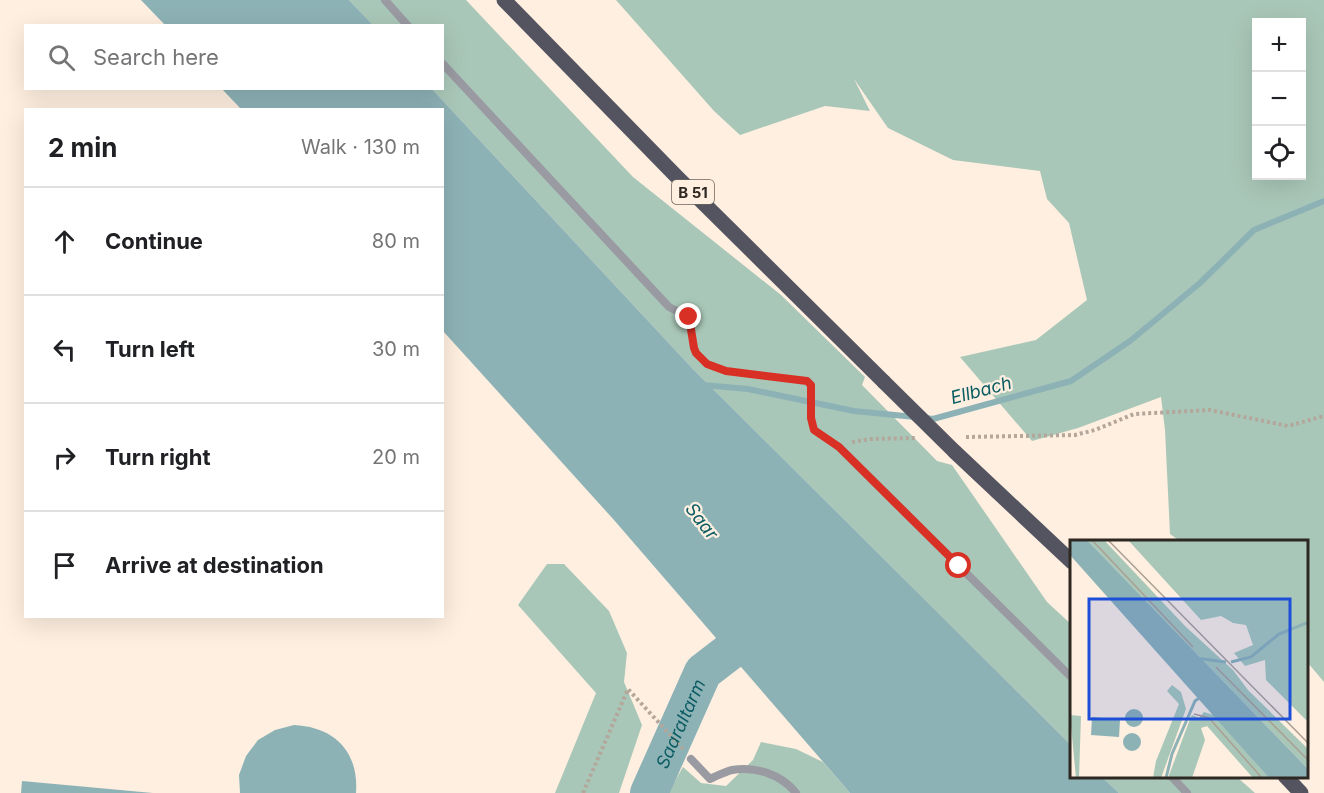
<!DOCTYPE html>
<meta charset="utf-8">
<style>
:root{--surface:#fff;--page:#f2f2f2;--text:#202124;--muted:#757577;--line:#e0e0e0}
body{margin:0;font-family:Inter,sans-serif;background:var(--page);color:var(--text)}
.controls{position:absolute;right:18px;top:18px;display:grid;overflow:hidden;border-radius:0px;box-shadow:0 6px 24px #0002}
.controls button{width:54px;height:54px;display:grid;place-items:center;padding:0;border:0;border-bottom:2px solid var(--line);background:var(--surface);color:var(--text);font:30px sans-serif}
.stop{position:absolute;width:18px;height:18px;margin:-14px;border:4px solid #d93025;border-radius:50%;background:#fff}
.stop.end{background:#d93025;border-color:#fff;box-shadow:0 2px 6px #0008}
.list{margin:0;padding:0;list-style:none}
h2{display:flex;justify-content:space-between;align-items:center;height:78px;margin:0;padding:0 24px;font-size:26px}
h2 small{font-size:20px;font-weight:400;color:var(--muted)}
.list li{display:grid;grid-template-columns:39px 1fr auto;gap:18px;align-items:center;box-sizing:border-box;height:108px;padding:0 24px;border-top:2px solid var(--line)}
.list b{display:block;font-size:22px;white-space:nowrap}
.list em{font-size:20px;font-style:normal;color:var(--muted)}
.icon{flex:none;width:33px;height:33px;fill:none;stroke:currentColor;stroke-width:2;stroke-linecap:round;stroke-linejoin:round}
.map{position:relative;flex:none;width:1324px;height:793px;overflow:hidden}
.search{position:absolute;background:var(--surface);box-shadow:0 6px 24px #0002;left:24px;top:24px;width:420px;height:66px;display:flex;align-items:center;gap:15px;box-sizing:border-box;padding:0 21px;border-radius:0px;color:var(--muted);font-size:22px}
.panel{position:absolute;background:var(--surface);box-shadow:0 6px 24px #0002;left:24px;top:108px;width:420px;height:510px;border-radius:0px}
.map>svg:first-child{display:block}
.green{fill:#a9c7b8;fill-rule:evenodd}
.water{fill:#8db2b6}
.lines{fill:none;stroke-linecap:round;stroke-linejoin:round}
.stream{stroke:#8db2b6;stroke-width:6}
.river{stroke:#8db2b6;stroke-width:38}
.path{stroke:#b3a79b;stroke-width:4;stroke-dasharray:3 3;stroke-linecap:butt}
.service{stroke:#9a9aa2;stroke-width:8}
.primary{stroke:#545461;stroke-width:15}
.primary-bridge{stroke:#545461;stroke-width:15}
.route{stroke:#d93025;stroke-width:8}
.labels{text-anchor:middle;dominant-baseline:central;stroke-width:4.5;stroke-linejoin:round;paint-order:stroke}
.shield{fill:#feefe0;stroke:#6c645c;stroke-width:1.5}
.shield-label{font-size:15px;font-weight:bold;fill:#2e2823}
.water-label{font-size:18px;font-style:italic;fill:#0c5d63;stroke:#feefe0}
.inset-river{fill:none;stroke:#8db2b6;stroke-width:3}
.inset-road{fill:none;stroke:#ab9f94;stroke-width:1.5}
.view{fill:#1d4ed8;fill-opacity:0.15;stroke:#1d4ed8;stroke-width:3}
.inset-edge{fill:none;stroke:#2e2823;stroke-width:3}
</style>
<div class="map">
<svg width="1324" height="793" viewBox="0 0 1324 793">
<rect width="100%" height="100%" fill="#feefe0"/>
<path class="green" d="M349 0H466L633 177 781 295 865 377 862 385 937 461 952 465 1047 602 1072 625V746L693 369 432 89 442 88V26L373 25Z
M616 0H1324V682L1308 663V541H1180L1170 534 1165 430 1161 397 1078 428 1032 441 960 357 1036 340 1087 300 1069 223 1047 199 1040 171 953 160 888 128 854 79 870 111 825 106 740 135 714 111ZM1256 22H1302V176H1256Z
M547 564H564L609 611 627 653 624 682 642 725 619 793H555L596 693 518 605Z
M761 742 796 749 823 762 850 793H668L683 767 701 783 726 786 753 760Z
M1102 777H1237L1255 793H1119Z"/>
<path class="water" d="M141 0H349L373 25H165Z
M222 89H432L693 369 1072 746V776L1102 777 1119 793H850L614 520 443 331 442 110 241 109Z
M294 725C335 727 359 752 356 793H240L239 775 246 756 258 740 275 730Z
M22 781 153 793H21Z"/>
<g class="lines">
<path class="stream" d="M703 385 748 389 854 411 915 417
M926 418 933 419 1071 381 1130 341 1200 283 1254 230 1324 201"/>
<path class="river" id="s1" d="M649 793 703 672 768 622"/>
<path class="path" d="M691 330C694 354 701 365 726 371L807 381 811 385C811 396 808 419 814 428 817 434 824 437 829 440
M966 437 1075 435 1095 430 1134 414 1210 410 1288 426 1324 416
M852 442 871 439 916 438
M583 793 628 689 683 749"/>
<path class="service" d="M385 0 408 26
M442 63 669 307 689 317
M839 447 1072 678
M691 759 710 779C717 776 724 772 732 770 755 766 781 774 796 793
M1171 776 1187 793"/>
<path class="primary" d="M504 0 678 178 884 382
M955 452 1072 562
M1285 776 1301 793"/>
<path class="primary-bridge" d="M884 382 955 452"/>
</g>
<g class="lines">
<path class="route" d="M689 317 694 348 696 353 707 364 726 371 807 381 811 385V418L814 430 839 447 959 566"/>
</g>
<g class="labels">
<rect class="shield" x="672" y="180" width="42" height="24" rx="4.5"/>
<g class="shield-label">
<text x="693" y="192">B 51</text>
</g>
<g class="water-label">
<text transform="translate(981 390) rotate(-15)">Ellbach</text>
<text transform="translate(702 521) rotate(52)">Saar</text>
<text stroke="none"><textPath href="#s1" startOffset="76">Saaraltarm</textPath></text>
</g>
</g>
<g transform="translate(1070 540)">
<rect width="238" height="238" fill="#feefe0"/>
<path d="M17 0H34L115 86 163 130 178 150 238 209V229ZM58 0H238V182L196 140 195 120 175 126 164 113 183 105 176 85 163 83 151 76 131 80ZM102 145 111 152 116 169 91 238H83L86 221 109 164 97 151ZM134 172 144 175 199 238H183L137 186 131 188 135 200 122 238H98L120 179 122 175 129 178ZM0 175 11 176 9 238H6Z" fill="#a9c7b8"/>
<path d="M0 0H17L238 229V238H199L0 15ZM55 178a9 9 0 1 1 18 0a9 9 0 1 1-18 0ZM22 177 50 180 49 197 21 195ZM53 202a9 9 0 1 1 18 0a9 9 0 1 1-18 0Z" fill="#8db2b6"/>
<path class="inset-river" d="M125 118 156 122M161 122 181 117 209 94 239 82M96 238 102 214 125 161 135 154"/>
<path class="inset-road" d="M22 0 123 107M38 0 239 204M146 127 239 221M124 174 139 178 192 238"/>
<path class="view" d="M19 59H220V179H19Z"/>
<rect width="238" height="238" class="inset-edge"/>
</g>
</svg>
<div class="controls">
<button>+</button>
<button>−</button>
<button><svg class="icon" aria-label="locate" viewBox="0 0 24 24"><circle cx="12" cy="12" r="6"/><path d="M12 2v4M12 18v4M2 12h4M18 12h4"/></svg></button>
</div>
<div class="stop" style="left:959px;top:566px"></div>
<div class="stop end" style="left:689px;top:317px"></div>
<div class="search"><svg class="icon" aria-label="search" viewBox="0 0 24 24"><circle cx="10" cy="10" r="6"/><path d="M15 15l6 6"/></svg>Search here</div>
<section class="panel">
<h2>2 min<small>Walk · 130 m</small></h2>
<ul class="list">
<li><svg class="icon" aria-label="ahead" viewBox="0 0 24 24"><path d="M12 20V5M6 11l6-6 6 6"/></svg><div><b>Continue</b></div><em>80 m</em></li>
<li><svg class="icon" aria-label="left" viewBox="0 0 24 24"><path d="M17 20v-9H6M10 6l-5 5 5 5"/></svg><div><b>Turn left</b></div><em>30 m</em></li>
<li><svg class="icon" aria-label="right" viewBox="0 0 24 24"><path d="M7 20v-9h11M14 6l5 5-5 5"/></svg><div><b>Turn right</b></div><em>20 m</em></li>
<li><svg class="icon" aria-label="arrive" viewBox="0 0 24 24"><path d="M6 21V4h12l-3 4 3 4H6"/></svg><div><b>Arrive at destination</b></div></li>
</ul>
</section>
</div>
